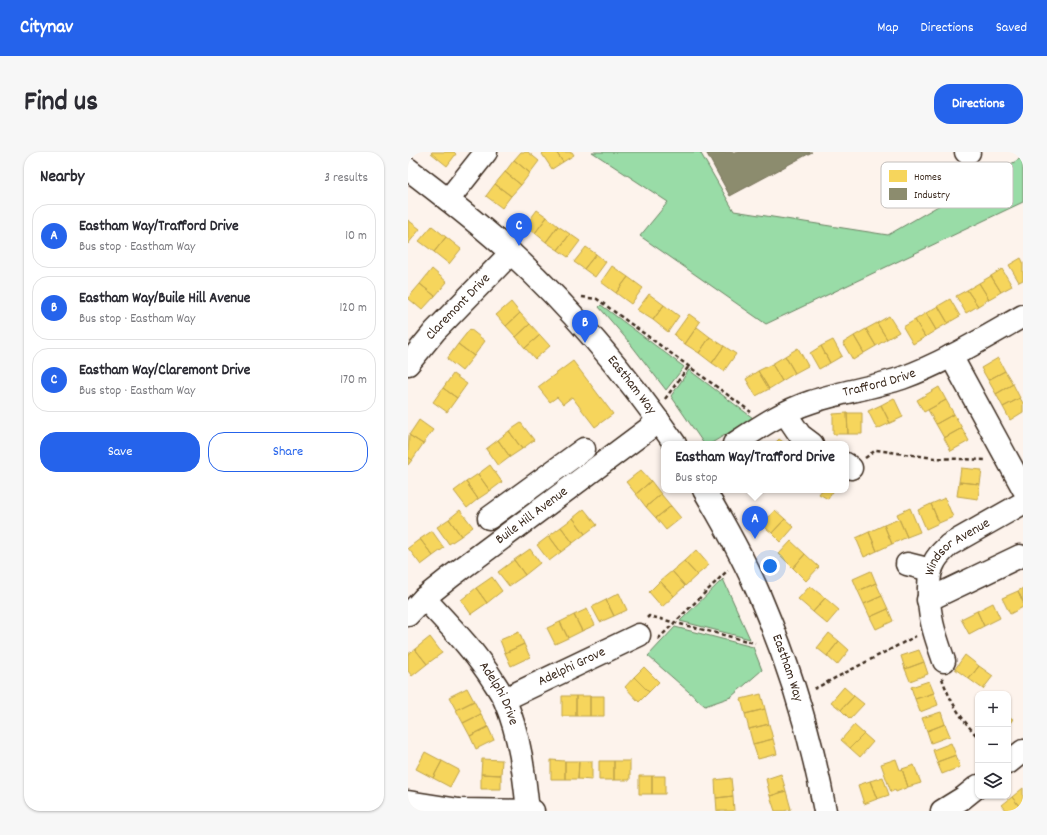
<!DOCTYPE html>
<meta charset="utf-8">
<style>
:root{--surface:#fff;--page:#f7f7f7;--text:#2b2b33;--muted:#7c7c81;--line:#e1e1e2;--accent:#2563eb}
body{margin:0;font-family:Dekko,sans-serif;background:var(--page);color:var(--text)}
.controls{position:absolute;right:12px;bottom:12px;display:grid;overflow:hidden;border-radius:8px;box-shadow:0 1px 3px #0004}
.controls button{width:36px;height:36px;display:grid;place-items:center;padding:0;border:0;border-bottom:1px solid var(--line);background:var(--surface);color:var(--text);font:20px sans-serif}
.you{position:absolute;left:362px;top:414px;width:14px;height:14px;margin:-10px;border:3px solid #fff;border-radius:50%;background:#1a73e8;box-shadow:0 0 0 6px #1a73e833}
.badge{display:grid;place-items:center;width:26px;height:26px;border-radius:50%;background:var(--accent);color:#fff;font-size:13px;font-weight:700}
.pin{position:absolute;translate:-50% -33px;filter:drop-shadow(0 1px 2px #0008)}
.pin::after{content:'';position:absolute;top:21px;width:14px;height:12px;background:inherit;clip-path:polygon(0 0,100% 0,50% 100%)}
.popup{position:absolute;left:253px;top:289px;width:188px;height:52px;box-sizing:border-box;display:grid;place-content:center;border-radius:8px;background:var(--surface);filter:drop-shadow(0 1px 3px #0005);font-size:13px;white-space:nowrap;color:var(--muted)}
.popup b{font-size:15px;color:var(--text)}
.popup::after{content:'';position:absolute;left:50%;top:100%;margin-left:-8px;border:8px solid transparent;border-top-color:var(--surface)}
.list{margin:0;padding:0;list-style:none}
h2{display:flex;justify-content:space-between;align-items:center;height:52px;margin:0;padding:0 16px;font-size:17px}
h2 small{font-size:13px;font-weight:400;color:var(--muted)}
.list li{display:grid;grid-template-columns:26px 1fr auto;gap:12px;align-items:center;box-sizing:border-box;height:64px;margin:0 8px 8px;padding:0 8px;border:1px solid var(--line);border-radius:16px}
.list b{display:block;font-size:15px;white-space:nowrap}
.list p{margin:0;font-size:13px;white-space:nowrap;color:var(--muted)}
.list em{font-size:13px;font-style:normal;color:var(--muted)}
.actions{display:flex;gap:8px;padding:12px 16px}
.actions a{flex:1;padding:9px 0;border:1px solid var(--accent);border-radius:16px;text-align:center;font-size:14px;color:var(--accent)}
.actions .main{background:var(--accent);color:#fff}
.icon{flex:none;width:22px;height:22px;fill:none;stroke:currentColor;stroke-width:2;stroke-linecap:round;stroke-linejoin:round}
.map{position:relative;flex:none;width:615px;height:659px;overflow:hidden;border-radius:16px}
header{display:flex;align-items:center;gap:24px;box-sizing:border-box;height:56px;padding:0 20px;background:var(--accent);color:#fff}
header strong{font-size:19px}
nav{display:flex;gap:22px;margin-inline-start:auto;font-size:14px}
.intro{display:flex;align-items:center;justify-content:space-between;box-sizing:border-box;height:96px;padding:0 24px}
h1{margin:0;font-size:28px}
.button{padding:10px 18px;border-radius:16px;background:var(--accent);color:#fff;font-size:14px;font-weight:700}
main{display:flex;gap:24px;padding:0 24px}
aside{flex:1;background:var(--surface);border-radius:16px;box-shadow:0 1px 3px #0004}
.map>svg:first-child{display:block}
.green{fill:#99dca7;stroke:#6a8362}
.homes{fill:#f6d55c;stroke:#bea249}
.industry{fill:#8c8c6e;stroke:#746f56}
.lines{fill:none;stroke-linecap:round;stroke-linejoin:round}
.minor-casing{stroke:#3b2a1e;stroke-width:25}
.path{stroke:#3b2a1e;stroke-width:2.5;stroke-dasharray:4 3;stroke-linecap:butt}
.minor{stroke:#fff;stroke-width:22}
.labels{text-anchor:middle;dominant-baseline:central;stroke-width:4;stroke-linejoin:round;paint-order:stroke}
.street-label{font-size:14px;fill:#3b2a1e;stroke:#fff}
.key{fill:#fff;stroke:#c4bfbc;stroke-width:1}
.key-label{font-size:11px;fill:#3b2a1e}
</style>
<header>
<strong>Citynav</strong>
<nav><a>Map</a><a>Directions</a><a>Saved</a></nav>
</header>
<div class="intro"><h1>Find us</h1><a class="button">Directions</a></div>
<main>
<aside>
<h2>Nearby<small>3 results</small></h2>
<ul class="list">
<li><span class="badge">A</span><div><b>Eastham Way/Trafford Drive</b><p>Bus stop · Eastham Way</p></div><em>10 m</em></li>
<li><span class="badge">B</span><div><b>Eastham Way/Buile Hill Avenue</b><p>Bus stop · Eastham Way</p></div><em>120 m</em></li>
<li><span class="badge">C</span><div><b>Eastham Way/Claremont Drive</b><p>Bus stop · Eastham Way</p></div><em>170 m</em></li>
</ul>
<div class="actions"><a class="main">Save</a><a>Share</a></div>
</aside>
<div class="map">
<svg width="615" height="659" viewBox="0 0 615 659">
<rect width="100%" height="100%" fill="#fdf3ec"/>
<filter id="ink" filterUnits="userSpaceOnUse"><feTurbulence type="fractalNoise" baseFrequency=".025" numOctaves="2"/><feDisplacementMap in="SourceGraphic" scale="8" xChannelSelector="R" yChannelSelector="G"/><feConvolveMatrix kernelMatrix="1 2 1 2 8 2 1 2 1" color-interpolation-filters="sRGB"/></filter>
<g filter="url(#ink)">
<path class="green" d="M184 0H292L326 59 480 83 615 5V50L358 172 232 84 260 50Z
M193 153 276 215 258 238 221 190 191 155Z
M281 218 345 266 302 292H296L263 244Z
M315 427 342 487 272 469Z
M267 475 345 495 354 518 323 545 297 554 240 504Z"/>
<path class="homes" d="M24 0H46L48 2 39 14 23 1Z
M113 0H120L131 9 122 21 106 8Z
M136 0H148L155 10 144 17 134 2Z
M148 0H164L166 3 155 10Z
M106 8 122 21 113 33 97 20Z
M97 20 113 33 103 44 87 32Z
M87 32 103 44 94 56 78 44Z
M129 58 139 65 127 81 117 74Z
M139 65 150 74 138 90 127 81Z
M0 68 12 77 0 92Z
M24 74 38 85 26 100 11 89Z
M150 74 162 82 150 98 138 90Z
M162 82 172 89 160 105 150 98Z
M38 85 53 97 41 112 26 100Z
M178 95 188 102 176 117 166 110Z
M188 102 198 110 187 125 176 117Z
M613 106 615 110V128L611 130 601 113Z
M204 114 220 125 208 141 193 130Z
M24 117 39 130 27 144 12 132Z
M594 117 604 134 593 140 583 124Z
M583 124 593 140 581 147 571 131Z
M220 125 235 136 223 152 208 141Z
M571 131 581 147 570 154 559 138Z
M12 132 27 144 14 158 0 146Z
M559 138 570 154 558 161 548 144Z
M241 142 256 153 245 168 229 158Z
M542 147 552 164 540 171 530 154Z
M103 150 112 161 98 174 88 163Z
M256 153 271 164 260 180 245 168Z
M530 154 540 171 528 178 518 161Z
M112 161 122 172 108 185 98 174Z
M518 161 528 178 517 185 507 168Z
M281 162 292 170 277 192 266 183Z
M481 164 491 180 479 187 469 171Z
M507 168 517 185 505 192 495 175Z
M469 171 479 187 468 194 458 177Z
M122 172 132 183 117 196 108 185Z
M289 175 302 185 291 201 277 192Z
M62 177 77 189 66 204 50 192Z
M458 177 468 194 456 201 446 184Z
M132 183 142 194 127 207 117 196Z
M446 184 456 201 445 208 435 191Z
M302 185 316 194 304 211 291 201Z
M425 188 434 204 422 211 413 194Z
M50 192 66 204 54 219 39 207Z
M316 194 328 202 316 219 304 211Z
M413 194 422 211 411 217 402 201Z
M390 196 400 214 387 221 377 204Z
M377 204 387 221 374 229 364 212Z
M590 206 597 219 580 228 573 216Z
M165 209 205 262 187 275 164 245 155 252 149 245 142 250 130 235Z
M364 212 374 229 361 237 350 219Z
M350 219 361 237 348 244 338 227Z
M597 219 605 232 588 242 580 228Z
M45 222 59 232 49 246 35 236Z
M605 232 612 246 595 255 588 242Z
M531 235 538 248 516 260 509 248Z
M35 236 49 246 39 260 25 250Z
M486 246 495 265 482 271 473 253Z
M612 246 615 251V260L602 268 595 255Z
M538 248 546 262 528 272 520 258Z
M473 253 482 271 469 277 460 259Z
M439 261 440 282H425V262Z
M439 261H454V282H440Z
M546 262 554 276 536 286 528 272Z
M11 268 25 278 15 292 1 283Z
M113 271 126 288 114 297 101 279Z
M554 276 561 289 543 299 536 286Z
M101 279 114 297 102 305 90 288Z
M1 283 15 292 4 308 0 305Z
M371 287 378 292H366Z
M90 288 102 305 90 314 78 297Z
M0 305 4 308 0 313Z
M82 313 94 330 82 339 70 322Z
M553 316 574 318 572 332 551 330Z
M233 318 243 329 228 342 218 330Z
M70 322 82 339 70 347 58 330Z
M243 329 253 342 238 355 228 342Z
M58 330 70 347 59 356 46 339Z
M551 330 572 332 570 347 549 344Z
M339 338H354L348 346Z
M414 338H426L420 347 411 342Z
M253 342 263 354 248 366 238 355Z
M537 346 545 365 531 371 523 352Z
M523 352 531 371 518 377 510 358Z
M263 354 273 366 258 378 248 366Z
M502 356 512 380 499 385 489 362Z
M176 357 189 373 177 382 165 366Z
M52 358 65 375 53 384 41 367Z
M367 358 377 367 364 381 354 373Z
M165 366 177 382 165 391 153 375Z
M41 367 53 384 41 392 29 375Z
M377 367 386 375 373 390 364 381Z
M491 367 499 385 484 392 476 373Z
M476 373 484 392 469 399 461 380Z
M153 375 165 391 153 400 141 384Z
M24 379 36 396 25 404 12 387Z
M461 380 469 399 456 405 448 386Z
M141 384 153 400 141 409 129 393Z
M12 387 25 404 13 413 0 396Z
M383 389 397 402 385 416 371 402Z
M122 397 132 411 117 423 106 408Z
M288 398 301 413 289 423 276 409Z
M397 402 411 415 398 429 385 416Z
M106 408 117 423 101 434 90 420Z
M276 409 289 423 277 434 264 419Z
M264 419 277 434 266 444 252 429Z
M463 419 468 431 450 439 445 427Z
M84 425 94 439 79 451 68 436Z
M252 429 266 444 254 455 241 440Z
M468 431 474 444 456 452 450 439Z
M402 434 417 446 405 460 390 447Z
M68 436 79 451 63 462 53 448Z
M615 436V450L610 439Z
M610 439 615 450V455L602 462 594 446Z
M211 441 219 458 206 464 198 448Z
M474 444 480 457 462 465 456 452Z
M417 446 431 458 419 472 405 460Z
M198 448 206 464 192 470 184 455Z
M585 451 592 466 576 474 569 459Z
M179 457 187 473 174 479 166 463Z
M480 457 485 469 468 477 462 465Z
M569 459 576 474 561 482 553 467Z
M166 463 174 479 160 486 152 470Z
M152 470 160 486 147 492 139 476Z
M111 480 116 492 97 501 92 488Z
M421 481 431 489 419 504 409 496Z
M22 485 34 501 19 512 7 497Z
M431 489 441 498 429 513 419 504Z
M116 492 122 505 103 514 97 501Z
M7 497 19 512 4 524 0 519V502Z
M511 498 516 510 497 517 493 504Z
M557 503 571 514 561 527 547 517Z
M516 510 520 522 502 529 497 517Z
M571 514 585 524 575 537 561 527Z
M236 515 251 530 241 540 226 525Z
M226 525 241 540 231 550 217 535Z
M521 529 526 541 507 547 503 535Z
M436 535 446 544 433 558 423 550Z
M59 536 66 549 48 558 41 545Z
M526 541 530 553 512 560 507 547Z
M353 542 357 557 337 562 333 547Z
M154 544H168V564H154Z
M168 544H182V564H168Z
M182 544H196V564H182Z
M446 544 456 552 442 567 433 558Z
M66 549 73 562 55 571 48 558Z
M357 557 361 572 341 577 337 562Z
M533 560 537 572 519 579 514 566Z
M73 562 80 575 62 584 55 571Z
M600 564 605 567 600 574Z
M361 572 365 587 345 592 341 577Z
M537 572 542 584 523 591 519 579Z
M446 573 456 582 442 596 433 588Z
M80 575 86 588 68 597 62 584Z
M456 582 465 590 452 605 442 596Z
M365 587 369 602 350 607 345 592Z
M543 591 548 603 529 610 525 598Z
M17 600 34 609 25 626 8 617Z
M548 603 552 615 534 622 529 610Z
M74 607 94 608 93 623 73 622Z
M488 607 492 618 494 617 500 635 488 640 487 638 483 640 473 612Z
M143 608 157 609V627H143Z
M34 609 51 618 42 635 25 626Z
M157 609H171L170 627H157Z
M171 609H184V628L170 627Z
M191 609H206V628H191Z
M206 609H222V628H206Z
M506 613 513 631 500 635 494 617Z
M73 622 93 623V637H73Z
M373 622 378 639 362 644 358 627Z
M231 624H244V642H231Z
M244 624H257V642H244Z
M475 625 481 643 469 647 462 629Z
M323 626 325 644 308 646 307 628Z
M462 629 469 647 456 652 450 633Z
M615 636V659L604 645Z
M378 639 383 657 376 659H367L362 644Z
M325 644 326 659H309L308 646Z
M604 645 615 659H599L594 653Z"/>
<path class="industry" d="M298 0H404L322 44Z"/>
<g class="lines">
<defs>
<g id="minor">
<path d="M558 0H561"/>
<path id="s1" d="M0 17C35 44 71 71 103 101 165 158 219 223 267 292"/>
<path d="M40 48 78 0"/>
<path d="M543 204 615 336"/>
<path id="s2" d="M0 212 27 179 103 101"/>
<path d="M377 261 392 283 404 292"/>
<path id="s3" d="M326 292C350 276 375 259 403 250 432 240 464 236 494 226 536 211 576 186 615 164"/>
<path d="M438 312 443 316"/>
<path id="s4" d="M296 338C318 375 339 412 355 452 383 518 404 588 417 659"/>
<path d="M81 366 176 297"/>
<path d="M499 412 523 418"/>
<path id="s5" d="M16 446C41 473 67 499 86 530 90 536 94 542 97 549 112 584 116 621 120 659"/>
<path d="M520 448 612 404"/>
<path id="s6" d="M0 463 16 446 45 423 251 269"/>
<path id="s7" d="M536 509C527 483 520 465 521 436 521 427 522 417 527 409 530 403 536 398 541 393L615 351"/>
<path id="s8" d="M97 547 231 483"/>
<path d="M600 611 615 599"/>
<path d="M0 650 51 658 125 659"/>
<path d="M534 659 555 646 570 634"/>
</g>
</defs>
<use href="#minor" class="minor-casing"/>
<path class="path" d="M174 145 189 147 343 260
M257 247 281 214
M457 306 468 298 526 306 579 308
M239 466 241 464 347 491
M250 487 320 418
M534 526C541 548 554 568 570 585
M406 537 508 484"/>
<use href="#minor" class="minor"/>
</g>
</g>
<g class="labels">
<g class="street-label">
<text stroke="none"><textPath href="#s2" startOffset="76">Claremont Drive</textPath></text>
<text stroke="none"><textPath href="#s3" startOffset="159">Trafford Drive</textPath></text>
<text stroke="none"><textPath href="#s1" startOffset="312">Eastham Way</textPath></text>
<text stroke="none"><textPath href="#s6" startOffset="159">Buile Hill Avenue</textPath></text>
<text stroke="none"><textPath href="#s7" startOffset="129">Windsor Avenue</textPath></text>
<text stroke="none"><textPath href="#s8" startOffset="74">Adelphi Grove</textPath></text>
<text stroke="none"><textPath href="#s4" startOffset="197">Eastham Way</textPath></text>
<text stroke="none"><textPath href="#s5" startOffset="122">Adelphi Drive</textPath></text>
</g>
</g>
<rect x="473" y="10" width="132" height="46" rx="6" class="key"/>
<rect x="481" y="18" width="18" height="12" fill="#f6d55c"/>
<rect x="481" y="36" width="18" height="12" fill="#8c8c6e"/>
<g class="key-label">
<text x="506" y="28">Homes</text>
<text x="506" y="46">Industry</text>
</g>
</svg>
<div class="controls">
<button>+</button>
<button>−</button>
<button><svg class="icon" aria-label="layers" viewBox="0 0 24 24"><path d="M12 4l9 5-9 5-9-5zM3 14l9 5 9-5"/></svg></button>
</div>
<div class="you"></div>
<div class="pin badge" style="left:347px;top:387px">A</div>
<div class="popup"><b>Eastham Way/Trafford Drive</b>Bus stop</div>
<div class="pin badge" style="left:177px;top:191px">B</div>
<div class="pin badge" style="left:111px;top:94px">C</div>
</div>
</main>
